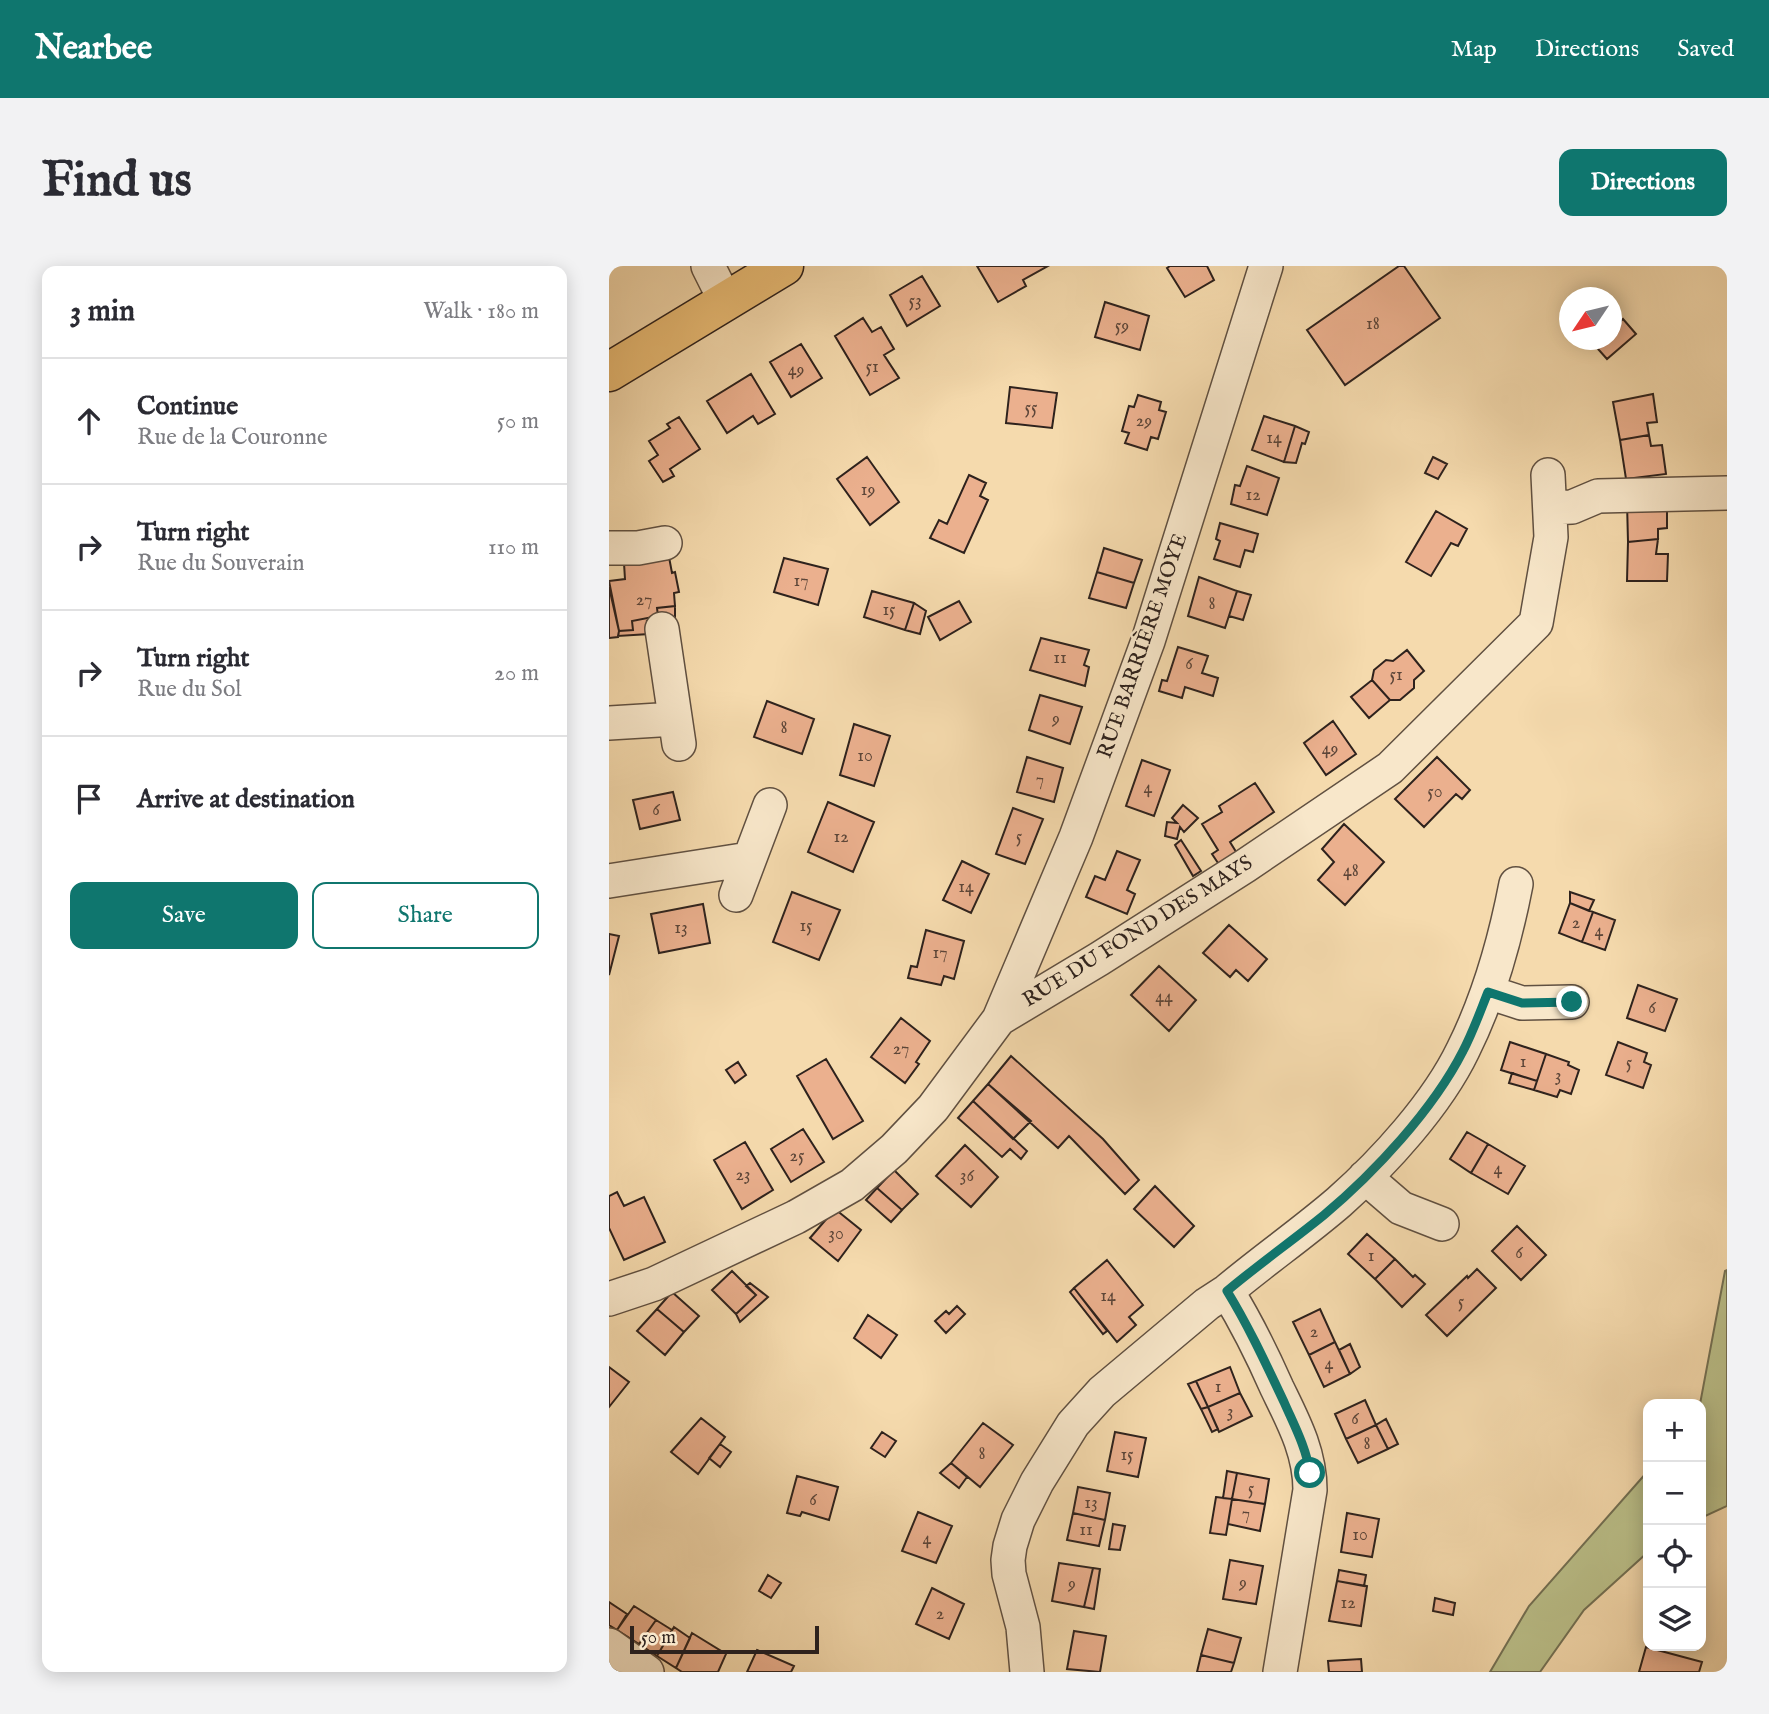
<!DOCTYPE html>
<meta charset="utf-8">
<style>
:root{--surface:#fff;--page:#f2f2f3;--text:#2b2b33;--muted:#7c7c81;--line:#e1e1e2;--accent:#0f766e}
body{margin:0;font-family:"IM FELL English",serif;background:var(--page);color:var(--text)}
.controls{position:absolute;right:21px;bottom:21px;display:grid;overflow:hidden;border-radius:14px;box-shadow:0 4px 18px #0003}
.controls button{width:63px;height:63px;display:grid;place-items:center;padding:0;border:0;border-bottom:2px solid var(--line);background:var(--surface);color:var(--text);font:35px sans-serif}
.compass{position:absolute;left:950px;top:21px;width:63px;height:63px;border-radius:50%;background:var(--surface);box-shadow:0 4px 18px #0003;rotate:235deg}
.scale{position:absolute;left:21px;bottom:18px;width:189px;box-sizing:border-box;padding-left:7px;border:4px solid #2e221d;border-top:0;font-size:19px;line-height:24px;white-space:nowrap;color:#2e221d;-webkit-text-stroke:5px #f8e7ca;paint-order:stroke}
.stop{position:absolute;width:21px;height:21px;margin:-16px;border:5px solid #0f766e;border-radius:50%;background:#fff}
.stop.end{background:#0f766e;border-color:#fff;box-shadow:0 2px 7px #0008}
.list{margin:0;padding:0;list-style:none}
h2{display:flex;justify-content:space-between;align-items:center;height:91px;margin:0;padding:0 28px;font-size:30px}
h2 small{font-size:23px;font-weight:400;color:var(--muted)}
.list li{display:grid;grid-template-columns:46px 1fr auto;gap:21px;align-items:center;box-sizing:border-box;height:126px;padding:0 28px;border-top:2px solid var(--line)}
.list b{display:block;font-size:26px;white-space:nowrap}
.list p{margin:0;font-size:23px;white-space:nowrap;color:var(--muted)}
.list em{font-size:23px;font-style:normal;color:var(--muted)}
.actions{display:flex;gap:14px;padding:21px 28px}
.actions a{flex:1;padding:16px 0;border:2px solid var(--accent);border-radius:14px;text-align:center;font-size:24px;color:var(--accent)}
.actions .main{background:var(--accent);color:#fff}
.icon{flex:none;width:38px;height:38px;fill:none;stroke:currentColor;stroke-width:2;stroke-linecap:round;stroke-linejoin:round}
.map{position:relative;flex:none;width:1118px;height:1406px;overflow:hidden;border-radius:14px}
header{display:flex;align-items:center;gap:42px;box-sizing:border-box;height:98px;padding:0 35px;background:var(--accent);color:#fff}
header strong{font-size:33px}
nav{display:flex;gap:38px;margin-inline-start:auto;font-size:24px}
.intro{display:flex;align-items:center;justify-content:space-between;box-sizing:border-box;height:168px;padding:0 42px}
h1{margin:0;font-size:49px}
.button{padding:18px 32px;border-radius:14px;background:var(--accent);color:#fff;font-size:24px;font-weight:700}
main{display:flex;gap:42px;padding:0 42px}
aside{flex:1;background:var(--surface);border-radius:14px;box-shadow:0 4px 18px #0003}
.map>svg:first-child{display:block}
.green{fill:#bbc08a;stroke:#747154;stroke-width:2}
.building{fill:#ebb08e;stroke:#2e221d;stroke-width:2}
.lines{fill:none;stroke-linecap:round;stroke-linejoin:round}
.minor-casing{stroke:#605041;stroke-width:36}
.major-casing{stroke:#2e221d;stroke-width:41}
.minor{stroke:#f8e7ca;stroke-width:33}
.major{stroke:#eabd76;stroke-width:38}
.route{stroke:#0f766e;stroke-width:9}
.labels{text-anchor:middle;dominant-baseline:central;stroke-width:5;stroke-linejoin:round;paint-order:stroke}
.number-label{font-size:18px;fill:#5d4639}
.street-label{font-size:21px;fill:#2e221d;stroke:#f8e7ca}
</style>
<header>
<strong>Nearbee</strong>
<nav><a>Map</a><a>Directions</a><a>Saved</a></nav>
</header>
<div class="intro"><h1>Find us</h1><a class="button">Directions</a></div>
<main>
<aside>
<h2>3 min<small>Walk · 180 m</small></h2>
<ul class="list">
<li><svg class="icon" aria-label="ahead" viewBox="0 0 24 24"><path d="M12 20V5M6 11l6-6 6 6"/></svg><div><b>Continue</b><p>Rue de la Couronne</p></div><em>50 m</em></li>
<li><svg class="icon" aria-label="right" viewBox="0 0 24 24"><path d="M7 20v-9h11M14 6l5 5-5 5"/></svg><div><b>Turn right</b><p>Rue du Souverain</p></div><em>110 m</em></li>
<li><svg class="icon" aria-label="right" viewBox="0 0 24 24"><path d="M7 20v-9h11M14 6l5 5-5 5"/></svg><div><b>Turn right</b><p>Rue du Sol</p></div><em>20 m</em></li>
<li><svg class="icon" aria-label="arrive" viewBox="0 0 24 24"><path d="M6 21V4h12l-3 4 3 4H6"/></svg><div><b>Arrive at destination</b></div></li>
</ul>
<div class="actions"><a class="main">Save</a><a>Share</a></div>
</aside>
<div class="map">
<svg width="1118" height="1406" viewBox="0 0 1118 1406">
<rect width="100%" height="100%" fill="#f5daad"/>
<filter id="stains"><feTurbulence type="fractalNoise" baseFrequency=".00286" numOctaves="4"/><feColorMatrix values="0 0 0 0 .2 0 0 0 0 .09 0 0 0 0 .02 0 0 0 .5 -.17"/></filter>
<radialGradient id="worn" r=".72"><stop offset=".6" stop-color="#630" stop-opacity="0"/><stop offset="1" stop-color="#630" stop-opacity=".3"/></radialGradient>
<path class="green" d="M1118 1004V1240L1092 1252 1091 1138 1116 1005Z
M1039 1205V1286L975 1344 931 1406H881L920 1340Z"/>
<path class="building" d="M368 0H439L414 14 417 20 389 36Z
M561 0H598L605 14 576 31 558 2Z
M790 0H795L831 52 736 119 698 64Z
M313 10 331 40 298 60 281 29Z
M496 36 540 50 531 84 486 71Z
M254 52 263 66 272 61 285 83 275 89 290 112 261 129 226 70Z
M1014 53 1027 68 998 93 981 74H1002V54L1007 59Z
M192 78 213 112 182 131 161 96Z
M142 108 166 148 149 158 144 150 118 167 98 135Z
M401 121 448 127 443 162 397 157Z
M1044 128 1048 156 1038 157 1040 169 1011 174 1004 136Z
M529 129 552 136 550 144 557 146 549 173 542 171 538 184 516 177 520 167 513 165 520 140 525 141Z
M655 150 686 160 675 196 643 184Z
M70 151 91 183 61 203 65 210 54 216 40 195 49 189 40 175 61 162 58 158Z
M686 160 700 166 696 178 693 177 687 197 675 196Z
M1040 169 1042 180 1053 179 1057 208 1017 213 1011 174Z
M258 191 290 236 261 259 228 213Z
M824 191 838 198 829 213 816 207Z
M638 200 670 212 658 249 622 238 626 219 631 220Z
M360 209 377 217 371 230 379 234 355 287 321 272 330 254 338 258Z
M1058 234V262L1049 263V273L1019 276 1018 236Z
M827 245 858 263 849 280 842 277 822 310 797 296Z
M611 257 649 268 644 286 636 284 631 301 605 293 611 275 607 273Z
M1049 273 1047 288H1059L1058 315H1018L1019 276Z
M495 282 533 294 525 317 488 306Z
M60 291 63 307 66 306 70 326 65 327 66 340 48 342 49 350 23 355 24 364 10 365 0 315 16 313 15 297Z
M175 292 219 303 209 339 165 326Z
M488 306 525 317 517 342 480 332Z
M590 311 628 325 616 362 579 350Z
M0 321 10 365 9 371 0 372Z
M263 325 305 337 296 364 255 351Z
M628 325 642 329 634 354 620 350Z
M350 335 362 356 331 374 319 351Z
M305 337 317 345 311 368 296 364Z
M66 340V353L38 355 40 368 9 370 10 365 24 364 23 355 49 350 48 342Z
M432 372 480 384 475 399 480 401 476 420 421 404Z
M569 381 599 390 593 407 609 412 604 430 576 421 573 432 550 425 553 414 558 415Z
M798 384 815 405 805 414V422L791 434H781L763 414 765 404 777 394 784 395Z
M763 414 781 434 760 452 742 431Z
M431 429 473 441 461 478 420 464Z
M158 435 205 453 193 488 145 471Z
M724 455 747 488 717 509 695 477Z
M245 458 281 470 265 520 231 509Z
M418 491 454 502 445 536 408 526Z
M828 491 861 524 853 533 847 528 815 561 786 533Z
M533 494 561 504 545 550 517 540Z
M646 517 665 546 621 576 629 589 611 600 603 588 609 584 593 558 613 546 610 540Z
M64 526 71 554 31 563 24 534Z
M219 536 265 556 244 606 199 586Z
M574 539 589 552 575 566 571 561 568 573 556 570 558 556 568 557 563 552Z
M404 542 434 553 416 598 387 588Z
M735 558 775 596 736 639 709 614 725 596 713 583Z
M572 574 592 605 584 610 566 579Z
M508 585 531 594 518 624 526 628 518 648 477 631 486 610 496 614Z
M353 595 380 608 362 647 334 634Z
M183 626 231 644 210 694 164 676Z
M961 626 985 634 980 645 961 637Z
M961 637 984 646 973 676 950 667Z
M94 638 101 677 50 687 42 648Z
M984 646 1006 654 996 684 973 676Z
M620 659 658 693 639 715 627 704 621 711 594 687Z
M317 664 355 675 345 713 335 710 332 719 299 712 302 700 308 701Z
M0 668 10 670 0 709Z
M550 700 587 734 560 765 522 729Z
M1029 719 1068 733 1056 765 1018 752Z
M292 752 321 775 307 796 310 798 296 817 262 791Z
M901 776 937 788 928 815 892 804Z
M1009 776 1038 787 1035 796 1042 799 1034 822 997 809Z
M937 788 960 796 959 799 970 804 962 828 951 824 948 831 925 824Z
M402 790 494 873 530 914 516 928 460 870 449 882 379 818Z
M217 793 254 855 224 873 188 810Z
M129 796 137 809 126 817 117 804Z
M903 807 928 815 925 824 900 817Z
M379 818 422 855 404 873 364 835Z
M364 835 418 885 412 893 401 883 393 891 349 852Z
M194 863 215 896 182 916 162 883Z
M858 866 879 878 862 907 841 893Z
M136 876 164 924 133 943 105 894Z
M879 878 916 900 899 928 862 907Z
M356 879 389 911 362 941 327 910Z
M285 904 309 928 293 944 268 922Z
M546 920 585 960 565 981 525 943Z
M268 922 293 944 282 956 257 934Z
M8 926 15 940 35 931 56 976 15 994 0 962V930Z
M226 943 252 964 229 995 201 972Z
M908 960 937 989 912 1014 883 985Z
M758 968 786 993 766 1013 739 988Z
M786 993 804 1011 806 1009 816 1018 793 1041 766 1013Z
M498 994 534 1039 520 1051 527 1059 508 1076 465 1022Z
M868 1003 887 1022 838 1070 817 1049 858 1010 859 1012Z
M123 1005 147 1029 127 1048 103 1024Z
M141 1017 159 1031 131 1056 127 1048 147 1029 137 1020Z
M465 1022 498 1065 494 1068 461 1026Z
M63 1026 90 1050 75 1066 48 1043Z
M348 1040 356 1048 337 1067 326 1055 337 1045 340 1048Z
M48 1043 75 1066 56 1089 28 1065Z
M711 1043 726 1076 700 1089 684 1056Z
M259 1049 288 1069 272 1092 245 1072Z
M726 1076 741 1108 715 1121 700 1089Z
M741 1078 751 1101 741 1108 730 1084Z
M0 1101 20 1116 0 1141Z
M621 1101 631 1127 599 1141 587 1115Z
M587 1115 599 1141 592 1143 579 1118Z
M631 1127 643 1150 610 1166 599 1141Z
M756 1134 767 1159 737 1173 726 1148Z
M599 1141 609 1163 603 1166 592 1143Z
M92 1152 116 1171 89 1208 62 1186Z
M777 1153 789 1178 779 1183 767 1159Z
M374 1157 404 1179 371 1221 342 1197Z
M767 1159 779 1183 749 1197 737 1173Z
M273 1166 287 1175 276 1191 262 1182Z
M506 1166 537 1172 529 1211 498 1205Z
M111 1178 122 1186 111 1201 100 1192Z
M342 1197 358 1211 350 1222 331 1207Z
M618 1205 628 1207 623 1233 614 1232Z
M628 1207 660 1213 656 1238 623 1233Z
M188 1210 229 1221 220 1254 193 1246 191 1250 178 1247Z
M469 1221 501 1227 496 1254 464 1247Z
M607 1231 623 1233 617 1269 601 1267Z
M623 1233 656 1238 651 1265 619 1258Z
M309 1246 343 1260 327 1297 293 1285Z
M464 1247 496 1254 490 1280 458 1274Z
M738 1247 770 1253 763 1291 732 1286Z
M504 1258 516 1260 511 1284 500 1283Z
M621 1294 654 1300 647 1338 614 1333Z
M450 1297 484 1302 475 1341 443 1335Z
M484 1302 491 1303 485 1343 475 1341Z
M730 1304 757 1309 755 1320 728 1315Z
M159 1309 172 1317 162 1332 150 1325Z
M728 1315 758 1320 752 1360 720 1355Z
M323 1322 355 1338 340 1373 307 1358Z
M826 1332 846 1337 844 1349 824 1345Z
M0 1336 18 1348 8 1364 0 1359Z
M25 1340 47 1354 30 1378 8 1364Z
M47 1354 63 1364 48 1390 30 1378Z
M65 1361 81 1372 67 1402 48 1390Z
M599 1363 632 1372 625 1397 592 1389Z
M465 1365 497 1370 491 1406 458 1403Z
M83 1367 117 1388 109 1406H73L67 1402Z
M1037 1381 1093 1396 1090 1406H1030Z
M148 1384 185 1400 182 1406H138Z
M592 1389 625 1397 622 1406H588Z
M752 1393 753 1406H720L719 1395Z"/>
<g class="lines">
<defs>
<path id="minor" d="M99 0 117 36
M941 242 963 241 989 230 1118 227
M0 282H29L56 277
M53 363 70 478
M0 457 66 453
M0 615 140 593
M127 629 161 539
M879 726 913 737 963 736
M390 753 467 571 539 375 657 0
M756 911 792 942 833 958
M618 1025C637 1056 653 1088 668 1122 684 1155 701 1186 701 1224L671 1406
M0 1033 45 1018 187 951 243 919 285 883 324 842 390 753 490 693 636 600 781 502 927 357 942 271 939 209
M0 1379 38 1406
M418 1406 414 1361 400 1308 399 1294 401 1280 409 1254 428 1216 464 1158 493 1126 598 1038 618 1025C655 994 694 967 730 936 775 896 828 838 854 784 880 732 896 675 907 618"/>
<path id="major" d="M0 106 175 0"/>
</defs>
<use href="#minor" class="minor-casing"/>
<use href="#major" class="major-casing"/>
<use href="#minor" class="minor"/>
<use href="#major" class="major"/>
</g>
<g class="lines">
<path class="route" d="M701 1207C697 1181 685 1159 675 1136 657 1098 640 1061 618 1025 650 998 683 975 715 949 765 907 824 844 854 785 864 766 871 746 879 726L913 737 963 736"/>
</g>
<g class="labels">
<g class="number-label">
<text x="306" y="35">53</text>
<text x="764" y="58">18</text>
<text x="513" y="60">59</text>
<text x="263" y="101">51</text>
<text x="187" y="104">49</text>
<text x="422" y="142">55</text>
<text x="535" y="155">29</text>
<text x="665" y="172">14</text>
<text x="259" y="224">19</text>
<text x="644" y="229">12</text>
<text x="192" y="315">17</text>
<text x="35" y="334">27</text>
<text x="603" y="338">8</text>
<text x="280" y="344">15</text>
<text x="451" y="392">11</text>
<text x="580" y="398">6</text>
<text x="787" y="409">51</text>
<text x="447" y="453">9</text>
<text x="175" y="462">8</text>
<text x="721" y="483">49</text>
<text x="256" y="490">10</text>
<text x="431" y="514">7</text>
<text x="539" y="522">4</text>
<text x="826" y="526">50</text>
<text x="47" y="544">6</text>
<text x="232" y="571">12</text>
<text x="410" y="571">5</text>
<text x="742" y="605">48</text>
<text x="357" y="621">14</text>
<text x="967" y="657">2</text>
<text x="197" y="660">15</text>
<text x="72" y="662">13</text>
<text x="990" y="665">4</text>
<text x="331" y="687">17</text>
<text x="555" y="731">44</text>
<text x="1043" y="742">6</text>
<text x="292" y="783">27</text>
<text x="914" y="796">1</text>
<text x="1020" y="797">5</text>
<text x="949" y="810">3</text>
<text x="188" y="890">25</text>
<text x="889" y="903">4</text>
<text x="134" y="909">23</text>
<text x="358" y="910">36</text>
<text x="227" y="968">30</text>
<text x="910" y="987">6</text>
<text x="762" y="990">1</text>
<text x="499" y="1030">14</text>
<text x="852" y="1036">5</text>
<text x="705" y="1066">2</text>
<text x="720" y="1098">4</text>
<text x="609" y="1121">1</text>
<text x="621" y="1146">3</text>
<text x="746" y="1153">6</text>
<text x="758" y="1178">8</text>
<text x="373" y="1188">8</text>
<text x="518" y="1189">15</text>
<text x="642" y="1223">5</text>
<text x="204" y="1234">6</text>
<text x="482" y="1237">13</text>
<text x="637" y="1248">7</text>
<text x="477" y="1264">11</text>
<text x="751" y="1269">10</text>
<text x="318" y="1273">4</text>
<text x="634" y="1317">9</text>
<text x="463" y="1318">9</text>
<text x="739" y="1337">12</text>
<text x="331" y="1348">2</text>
</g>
<g class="street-label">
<text transform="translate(534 380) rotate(-71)">RUE BARRIÈRE MOYE</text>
<text transform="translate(529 666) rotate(-32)">RUE DU FOND DES MAYS</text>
</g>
</g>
<rect width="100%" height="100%" filter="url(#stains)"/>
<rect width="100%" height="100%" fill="url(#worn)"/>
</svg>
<div class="controls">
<button>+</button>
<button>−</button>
<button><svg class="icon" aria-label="locate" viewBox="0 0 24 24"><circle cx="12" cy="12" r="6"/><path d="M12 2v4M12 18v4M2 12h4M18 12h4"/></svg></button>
<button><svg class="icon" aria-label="layers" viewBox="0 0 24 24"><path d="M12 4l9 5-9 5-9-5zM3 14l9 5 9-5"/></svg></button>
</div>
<svg class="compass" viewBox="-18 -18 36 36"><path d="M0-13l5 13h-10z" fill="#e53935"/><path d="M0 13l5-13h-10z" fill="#7c7c81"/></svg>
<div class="scale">50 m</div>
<div class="stop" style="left:701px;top:1207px"></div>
<div class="stop end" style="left:963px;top:736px"></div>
</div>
</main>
